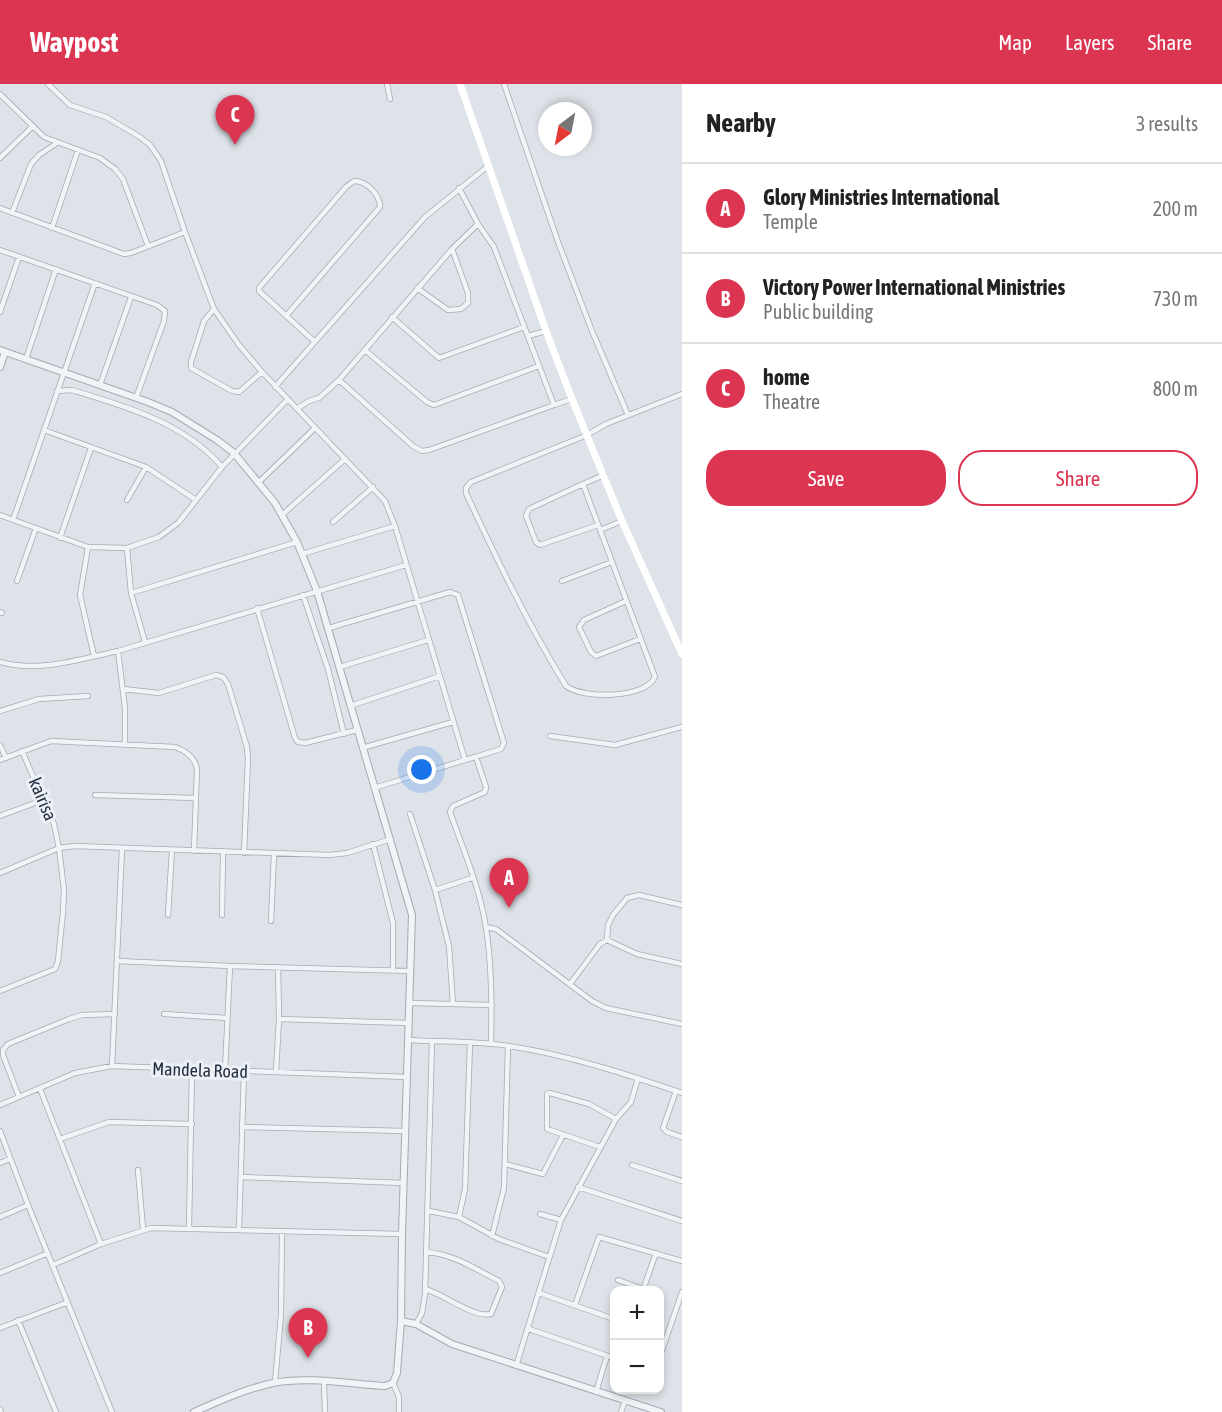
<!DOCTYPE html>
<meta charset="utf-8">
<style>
:root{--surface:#fff;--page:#f6f6f6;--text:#222;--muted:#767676;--line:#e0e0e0;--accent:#dc3552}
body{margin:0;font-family:"Asap Condensed",sans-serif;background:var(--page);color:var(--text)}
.controls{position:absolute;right:18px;bottom:18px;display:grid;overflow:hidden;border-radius:12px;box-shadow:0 3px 9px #0003}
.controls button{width:54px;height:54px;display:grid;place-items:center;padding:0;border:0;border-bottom:2px solid var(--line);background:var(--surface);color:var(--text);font:30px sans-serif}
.compass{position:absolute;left:538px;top:18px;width:54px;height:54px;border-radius:50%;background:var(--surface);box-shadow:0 3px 9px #0003;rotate:212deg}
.you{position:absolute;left:422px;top:686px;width:21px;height:21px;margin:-15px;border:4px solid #fff;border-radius:50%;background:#1a73e8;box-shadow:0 0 0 9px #1a73e833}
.badge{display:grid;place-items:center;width:39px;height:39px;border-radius:50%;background:var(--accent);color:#fff;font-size:20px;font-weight:700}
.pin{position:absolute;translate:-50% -50px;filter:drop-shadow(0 2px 3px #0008)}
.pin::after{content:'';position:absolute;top:32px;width:21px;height:18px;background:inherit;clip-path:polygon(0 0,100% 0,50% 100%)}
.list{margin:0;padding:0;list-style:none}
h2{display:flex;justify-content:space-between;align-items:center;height:78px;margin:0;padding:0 24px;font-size:26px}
h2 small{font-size:20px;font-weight:400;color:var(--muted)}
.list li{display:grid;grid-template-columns:39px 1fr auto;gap:18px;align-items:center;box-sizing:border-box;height:90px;padding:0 24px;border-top:2px solid var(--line)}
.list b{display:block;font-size:22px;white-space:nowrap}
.list p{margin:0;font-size:20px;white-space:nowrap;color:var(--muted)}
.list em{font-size:20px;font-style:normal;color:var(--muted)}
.actions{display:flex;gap:12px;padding:18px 24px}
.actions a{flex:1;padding:14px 0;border:2px solid var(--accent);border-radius:24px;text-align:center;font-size:21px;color:var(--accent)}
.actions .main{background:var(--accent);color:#fff}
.map{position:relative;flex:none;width:682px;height:1328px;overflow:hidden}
header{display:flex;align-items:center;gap:36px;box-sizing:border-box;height:84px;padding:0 30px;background:var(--accent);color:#fff}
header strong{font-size:28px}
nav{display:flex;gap:33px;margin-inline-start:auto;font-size:21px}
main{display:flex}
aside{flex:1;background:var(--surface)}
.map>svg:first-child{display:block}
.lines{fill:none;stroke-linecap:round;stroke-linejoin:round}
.minor-casing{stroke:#a3aab4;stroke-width:6}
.tertiary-casing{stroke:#a3aab4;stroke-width:8}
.minor{stroke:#f1f3f7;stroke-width:4.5}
.tertiary{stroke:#f1f3f7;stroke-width:6}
.secondary{stroke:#fff;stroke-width:7}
.labels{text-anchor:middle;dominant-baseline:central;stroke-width:6;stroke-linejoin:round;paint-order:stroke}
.street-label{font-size:18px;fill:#253042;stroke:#edf1f7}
</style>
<header>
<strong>Waypost</strong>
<nav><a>Map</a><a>Layers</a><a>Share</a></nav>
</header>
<main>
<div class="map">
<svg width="682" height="1328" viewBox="0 0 682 1328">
<rect width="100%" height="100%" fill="#dee3e9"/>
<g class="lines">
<defs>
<path id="minor" d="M48 0 70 21 106 33 140 53 150 61 161 77 185 148 214 225 239 261 262 288 385 417 395 442 465 676
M387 0 390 15
M504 0 558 158 592 247 628 331
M0 10 44 53 100 74 115 85 123 95 148 162
M0 74 32 43
M459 104 478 140 494 163 554 321 572 315
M0 124 124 170 131 169 185 148
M12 129 31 80 39 71 57 59
M52 144 78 66
M0 166 157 221 165 227 164 237 136 314
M417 204 448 226 461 225 468 219V209L452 165
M214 225 204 237 191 278V284L232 307 239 308 262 288
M0 228 19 173
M286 232 380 123C380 111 367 97 354 97L346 103 259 204V207L315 258
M392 233 439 274 524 243
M528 252 546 247
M366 267 427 318 434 321 539 282
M26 275 56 185
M339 296 413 362 422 367 429 366 554 321
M100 301 131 213
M275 303 425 133 488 82
M57 307 72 306C125 322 185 339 222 383
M298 324 309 317 319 314 339 296 452 165 478 140
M44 346 146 383 196 416
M604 391 583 400 655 593C645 615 583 615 566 602 528 540 497 476 466 409V404L471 398 587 351 606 340 682 310
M259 398 315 344
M583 400 529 425 526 432 536 458 540 461 598 441
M127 416 146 383
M283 430 345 375
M0 431 88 463 127 464 159 453 179 438 222 383 288 315
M13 436 95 199
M333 438 373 403
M600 446 622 437
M60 454 91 364
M88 463 80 511 94 572
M127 464 131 509 145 558
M302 470 395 442
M17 497 36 444
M562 497 612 478
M131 509 297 458
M303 511 328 585 344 650
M626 517 584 536 579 543 591 568 596 572 640 555
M257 524 295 654 298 658 305 659 357 646
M0 528 2 529
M329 544 450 508 458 511 504 659 501 665 374 704
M118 567 125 624V660
M0 578C39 589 80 575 118 567L406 481
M340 583 428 556
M123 605 159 609 216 591 223 593 228 600 247 663 248 675 244 769
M350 622 440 592
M0 627 39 615 88 612
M550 652 615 661 682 643
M0 661 6 674
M362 664 453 638
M476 673 486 703 485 708 453 722 450 728C463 765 480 804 486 844 492 882 492 922 491 960
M0 676 51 657 175 663C186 667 195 674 197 685L194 767
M95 711 195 714
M410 730 435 806 449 862 453 920
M0 732 43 716
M373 760 393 839V886
M0 789 59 764 74 762 330 771 347 769 391 755
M435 806 472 794
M168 831 172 766
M222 831 223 769
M271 837 274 770
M486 843 496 845 592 917 606 924 682 940
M607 856 608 841 613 831 627 814 639 811 682 821
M117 877 230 882 411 887
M570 900 600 860 607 856 637 870 682 880
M0 907 55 885 58 877 63 828 64 806 59 764 54 740 22 667
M410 919 492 921
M164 930 227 934
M279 935 408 939
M408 956C441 958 476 957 509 962 568 971 626 990 682 1009
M112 982 122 765
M225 987 230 882
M276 988 279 935 278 883
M40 1005 101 1160
M676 1007 663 1044 667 1048 682 1053
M19 1013 3 971V966L8 960 69 935 82 931 115 930
M0 1021 75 989 112 982 407 993
M244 1043 405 1047
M0 1047 28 1121 112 1328
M60 1055 109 1038 192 1040
M600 1063 547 1045V1010L550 1009 589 1020 616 1035
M0 1079 10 1075
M505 1080 543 1090 563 1051
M632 1081 682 1097
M138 1086 143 1145
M242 1093 404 1099
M578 1103 682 1137
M429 1127 459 1133 499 1155 549 1173
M540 1130 561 1136
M0 1133 28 1121
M459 1133 465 1105 470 959
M189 1143 192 986
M239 1145 244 987
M492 1152 504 1104 508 962
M53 1181 101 1160 151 1144 402 1150
M0 1189 48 1169
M618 1196 643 1205
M425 1205C444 1210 473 1234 491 1230L502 1203 499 1197C475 1185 454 1170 426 1168
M643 1206 656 1169
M539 1209 614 1235
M575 1221 599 1153 682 1177
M18 1236 56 1328
M416 1240 422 1229 425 1210 432 958
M0 1244 68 1218
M529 1245 614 1274
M660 1272 682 1208
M516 1282 561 1136 616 1035 631 1018 638 994
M275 1298 281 1231 282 1147
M324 1298 325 1328
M393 1299 399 1313V1328
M596 1308 607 1272
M0 1325 1 1328
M621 1328 625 1317"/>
<path id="tertiary" d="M0 266 148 318 172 328 217 356 234 369 275 419 297 458 317 507 412 831 402 1150 401 1237 397 1289 393 1299 385 1302C350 1300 307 1292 273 1299 245 1305 219 1317 194 1328
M0 283 5 268
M401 1237 416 1240 452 1260 661 1328"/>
</defs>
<use href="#minor" class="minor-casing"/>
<use href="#tertiary" class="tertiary-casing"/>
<use href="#minor" class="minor"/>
<use href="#tertiary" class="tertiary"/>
<path class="secondary" d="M460 0 546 247 572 315 622 437 682 570"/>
</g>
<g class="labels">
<g class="street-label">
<text transform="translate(43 715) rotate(67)">kairisa</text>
<text transform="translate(200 986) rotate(2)">Mandela Road</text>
</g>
</g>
</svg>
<div class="controls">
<button>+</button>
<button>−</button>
</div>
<svg class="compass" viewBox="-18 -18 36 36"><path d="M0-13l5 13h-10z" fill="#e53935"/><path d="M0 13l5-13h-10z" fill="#767676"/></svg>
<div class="you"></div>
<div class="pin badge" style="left:509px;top:824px">A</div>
<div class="pin badge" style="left:308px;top:1274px">B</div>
<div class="pin badge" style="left:235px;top:61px">C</div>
</div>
<aside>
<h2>Nearby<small>3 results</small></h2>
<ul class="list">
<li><span class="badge">A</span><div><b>Glory Ministries International</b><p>Temple</p></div><em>200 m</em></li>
<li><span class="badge">B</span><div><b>Victory Power International Ministries</b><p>Public building</p></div><em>730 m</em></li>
<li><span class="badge">C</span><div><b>home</b><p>Theatre</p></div><em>800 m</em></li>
</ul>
<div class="actions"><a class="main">Save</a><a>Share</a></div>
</aside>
</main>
